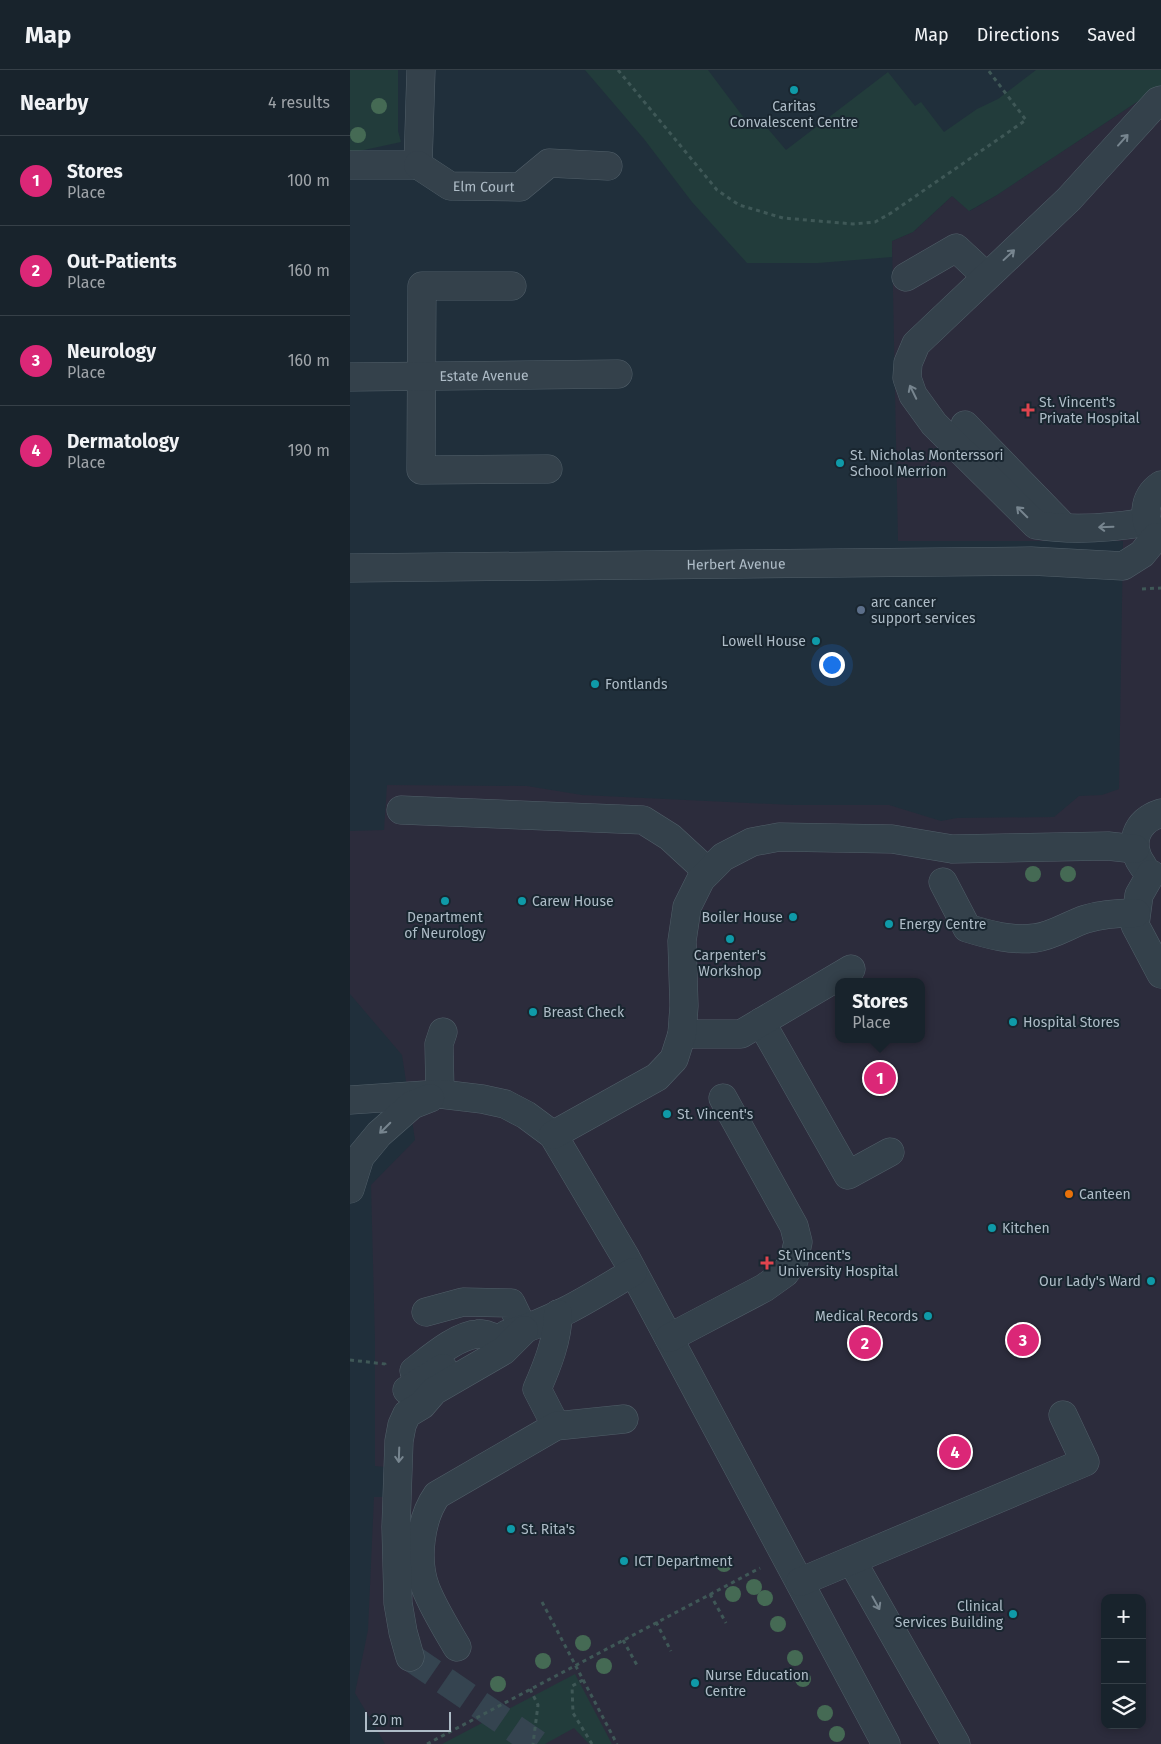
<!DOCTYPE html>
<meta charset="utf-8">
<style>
:root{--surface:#18232c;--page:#212b34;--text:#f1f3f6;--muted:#9fa4a9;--line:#364048;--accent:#db2777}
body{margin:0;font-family:"Fira Sans",sans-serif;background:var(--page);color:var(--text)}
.controls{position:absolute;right:15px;bottom:15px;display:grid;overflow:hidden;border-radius:10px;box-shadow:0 2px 8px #0003}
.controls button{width:45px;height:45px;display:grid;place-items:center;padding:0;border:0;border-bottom:1px solid var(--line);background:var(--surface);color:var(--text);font:25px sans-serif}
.scale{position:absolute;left:15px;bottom:12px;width:86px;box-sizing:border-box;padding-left:5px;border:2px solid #aebcc7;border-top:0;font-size:14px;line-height:18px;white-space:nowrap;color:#aebcc7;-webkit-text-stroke:4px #192630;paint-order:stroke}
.you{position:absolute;left:481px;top:594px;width:18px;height:18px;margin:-12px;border:4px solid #fff;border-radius:50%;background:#1a73e8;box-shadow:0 0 0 8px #1a73e833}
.badge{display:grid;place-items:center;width:32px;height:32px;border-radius:50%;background:var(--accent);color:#fff;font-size:16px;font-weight:700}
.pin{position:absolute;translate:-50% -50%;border:2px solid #fff;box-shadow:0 1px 5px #0006}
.popup{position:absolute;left:485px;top:908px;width:90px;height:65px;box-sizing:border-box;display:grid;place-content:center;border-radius:10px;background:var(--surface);filter:drop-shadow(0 1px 4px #0005);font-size:16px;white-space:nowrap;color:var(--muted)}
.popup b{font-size:19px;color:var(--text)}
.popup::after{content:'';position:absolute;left:50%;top:100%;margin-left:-10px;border:10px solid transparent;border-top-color:var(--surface)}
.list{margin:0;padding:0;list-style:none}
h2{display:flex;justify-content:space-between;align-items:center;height:65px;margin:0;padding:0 20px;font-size:21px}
h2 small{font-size:16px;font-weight:400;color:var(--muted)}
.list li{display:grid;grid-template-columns:32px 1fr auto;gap:15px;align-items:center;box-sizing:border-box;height:90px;padding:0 20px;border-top:1px solid var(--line)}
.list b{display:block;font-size:19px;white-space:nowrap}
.list p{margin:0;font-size:16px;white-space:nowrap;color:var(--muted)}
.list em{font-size:16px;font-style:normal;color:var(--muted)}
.icon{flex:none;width:28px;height:28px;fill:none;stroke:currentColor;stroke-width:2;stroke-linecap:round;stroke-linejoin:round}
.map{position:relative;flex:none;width:811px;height:1674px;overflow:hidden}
header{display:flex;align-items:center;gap:30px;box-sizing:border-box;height:70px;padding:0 25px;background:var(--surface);border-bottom:1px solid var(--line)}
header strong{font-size:24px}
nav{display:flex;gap:28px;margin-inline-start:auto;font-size:18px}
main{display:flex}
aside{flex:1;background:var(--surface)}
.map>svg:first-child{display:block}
.medical{fill:#2c2c3c;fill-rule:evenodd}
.green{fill:#223c3b}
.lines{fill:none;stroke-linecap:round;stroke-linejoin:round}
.minor-tunnel{stroke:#354450;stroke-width:28;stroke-dasharray:28 14;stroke-linecap:butt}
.minor-casing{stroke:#515f69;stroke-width:29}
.path{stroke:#3f5857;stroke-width:3;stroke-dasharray:4 4;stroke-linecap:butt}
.minor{stroke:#34414b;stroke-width:28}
.tree{fill:#456a54}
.oneway{stroke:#77858f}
.culture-dot{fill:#0f9aa8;stroke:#192630;stroke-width:2}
.health-dot{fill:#e0444e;stroke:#192630;stroke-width:2}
.service-dot{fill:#5c6f8a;stroke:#192630;stroke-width:2}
.food-dot{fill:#e8710a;stroke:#192630;stroke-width:2}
.labels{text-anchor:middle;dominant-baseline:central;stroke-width:4;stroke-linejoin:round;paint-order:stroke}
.poi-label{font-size:14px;fill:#aebcc7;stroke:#192630;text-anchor:start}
.street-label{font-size:14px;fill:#aebcc7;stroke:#192630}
</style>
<header>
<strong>Map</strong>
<nav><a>Map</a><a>Directions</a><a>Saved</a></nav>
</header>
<main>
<aside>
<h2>Nearby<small>4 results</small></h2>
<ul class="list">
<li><span class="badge">1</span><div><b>Stores</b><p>Place</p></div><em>100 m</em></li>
<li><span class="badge">2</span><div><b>Out-Patients</b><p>Place</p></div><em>160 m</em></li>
<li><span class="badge">3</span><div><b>Neurology</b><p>Place</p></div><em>160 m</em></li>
<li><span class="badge">4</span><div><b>Dermatology</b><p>Place</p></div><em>190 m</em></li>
</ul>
</aside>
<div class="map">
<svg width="811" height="1674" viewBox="0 0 811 1674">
<rect width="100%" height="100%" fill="#202f3b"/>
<path class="medical" d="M811 16V1674H35L5 1623 18 1560 24 1427H33L34 1397 25 1396V1271L21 1115 65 1070 52 985 0 924V761L34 760 37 715 177 716 232 725 443 735H539L591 751 607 748 704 747 729 726 752 725 769 719 773 471H548L542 171 563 162 602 126 620 141 647 125ZM489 912H571V969H489ZM755 1528H792V1655H755Z"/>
<path class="green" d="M0 0H48V61L51 72 0 83Z
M235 0H358L403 60 413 53 436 80 538 2 565 36 571 32 594 62 627 39 648 29 686 0H811V16L647 125 619 141 602 126 563 162 542 171V187L468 193H397L342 132 294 69Z
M225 1604 262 1674H239L224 1658 195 1674H92Z"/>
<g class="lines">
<path class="minor-tunnel" d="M60 1587 187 1674"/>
<defs>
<g id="minor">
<path d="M0 95H68L71 0"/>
<path id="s1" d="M68 95 100 116 170 117 199 93 258 96"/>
<path d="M556 207 606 178 636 206"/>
<path d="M162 216H72L71 400 198 399"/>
<path id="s2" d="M0 307 268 304"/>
<path d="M615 355 714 457"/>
<path d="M797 452C761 458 722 461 686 455L584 354 563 325 557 308 558 293 566 274 719 129 808 31 811 30"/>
<path d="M806 467C791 451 793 427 811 415"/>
<path id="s3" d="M0 498 681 491 773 496 792 484 806 467"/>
<path d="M51 740 293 750 320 767 358 802"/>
<path d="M793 796C777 774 786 751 811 743"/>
<path d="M801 804 789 825 785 855 811 904"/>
<path d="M593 812 617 858C640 865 661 871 685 868 703 866 720 854 736 849 752 844 769 843 786 843"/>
<path d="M411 952 498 1105 540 1082"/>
<path d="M332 964H391L501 899"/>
<path d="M90 1024 89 974 93 962"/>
<path d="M0 1030 90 1024 132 1029 155 1034 176 1045 203 1065 276 1188 536 1674"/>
<path d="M203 1065 307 1007 324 989 332 964 334 936 332 871 337 837 351 809 373 787 402 772 429 767 542 769 602 779 758 776 785 779"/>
<path d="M0 1119 10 1087 29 1064 62 1035 80 1028"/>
<path d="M76 1242 113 1232 161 1233 174 1260"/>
<path d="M157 1264C201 1253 245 1225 283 1202"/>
<path d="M319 1268 414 1218 435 1203 444 1190 448 1172 444 1156 373 1028"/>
<path d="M64 1301C80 1289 107 1265 128 1264 133 1263 139 1266 143 1267"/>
<path d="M57 1320 93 1298"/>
<path d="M206 1356 187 1319C197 1296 208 1269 208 1244"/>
<path d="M502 1491 606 1674"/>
<path d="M450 1512 735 1392 713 1345"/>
<path d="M107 1577C96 1558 84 1539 76 1519 65 1491 70 1449 87 1425L206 1356 274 1349"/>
<path d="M60 1587 53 1562 48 1533 46 1457 49 1371 52 1355 57 1344 72 1335 84 1321 153 1281 174 1260"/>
</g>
</defs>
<use href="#minor" class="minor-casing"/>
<path class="path" d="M268 0 367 120 389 135 433 148 503 154 525 152 541 143 676 50 638 0
M792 519 811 518
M0 1290 35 1294V1296
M360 1524 376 1553
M192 1532 267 1674
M306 1552 321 1581
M273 1570 288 1597
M233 1610 222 1616 223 1643 242 1674
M180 1619 188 1635 183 1674
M77 1674 410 1498"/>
<use href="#minor" class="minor"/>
</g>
<g class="tree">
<circle cx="29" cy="36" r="8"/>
<circle cx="8" cy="65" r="8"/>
<circle cx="683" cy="804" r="8"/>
<circle cx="718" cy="804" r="8"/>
<circle cx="374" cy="1494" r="8"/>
<circle cx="404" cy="1517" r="8"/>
<circle cx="383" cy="1524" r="8"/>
<circle cx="415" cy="1528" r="8"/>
<circle cx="428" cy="1554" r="8"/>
<circle cx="233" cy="1573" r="8"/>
<circle cx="445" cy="1588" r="8"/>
<circle cx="193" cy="1591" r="8"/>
<circle cx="254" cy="1596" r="8"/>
<circle cx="453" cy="1609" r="8"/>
<circle cx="148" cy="1614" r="8"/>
<circle cx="475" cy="1643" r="8"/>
<circle cx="487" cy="1664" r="8"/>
</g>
<defs><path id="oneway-shaft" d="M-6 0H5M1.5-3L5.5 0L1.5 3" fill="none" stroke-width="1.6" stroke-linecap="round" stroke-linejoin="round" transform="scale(1.25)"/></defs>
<g class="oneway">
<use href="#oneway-shaft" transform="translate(773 70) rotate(-48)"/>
<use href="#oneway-shaft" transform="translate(659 185) rotate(-43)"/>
<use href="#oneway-shaft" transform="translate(563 322) rotate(-116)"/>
<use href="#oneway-shaft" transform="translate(672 442) rotate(-135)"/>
<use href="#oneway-shaft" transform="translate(756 457) rotate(178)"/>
<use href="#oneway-shaft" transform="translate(35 1058) rotate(135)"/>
<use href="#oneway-shaft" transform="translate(49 1385) rotate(92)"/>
<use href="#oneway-shaft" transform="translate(526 1533) rotate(61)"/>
</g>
<g class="culture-dot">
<circle cx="444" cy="20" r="5"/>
<circle cx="490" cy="393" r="5"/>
<circle cx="466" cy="571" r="5"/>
<circle cx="245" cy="614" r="5"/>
<circle cx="95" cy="831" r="5"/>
<circle cx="172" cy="831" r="5"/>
<circle cx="443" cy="847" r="5"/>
<circle cx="539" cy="854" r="5"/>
<circle cx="380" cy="869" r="5"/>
<circle cx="183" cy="942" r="5"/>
<circle cx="663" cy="952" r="5"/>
<circle cx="317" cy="1044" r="5"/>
<circle cx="642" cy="1158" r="5"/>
<circle cx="801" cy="1211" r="5"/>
<circle cx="578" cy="1246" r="5"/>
<circle cx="161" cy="1459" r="5"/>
<circle cx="274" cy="1491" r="5"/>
<circle cx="663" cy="1544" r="5"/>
<circle cx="345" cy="1613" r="5"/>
</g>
<g class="health-dot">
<path d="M675.5 332.5h5v5h5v5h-5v5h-5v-5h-5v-5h5z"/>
<path d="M414.5 1185.5h5v5h5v5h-5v5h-5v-5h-5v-5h5z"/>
</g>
<circle class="service-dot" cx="511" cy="540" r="5"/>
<circle class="food-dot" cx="719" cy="1124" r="5"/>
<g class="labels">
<g class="poi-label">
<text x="444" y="36" text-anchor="middle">Caritas<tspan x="444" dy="16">Convalescent Centre</tspan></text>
<text x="689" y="332">St. Vincent's<tspan x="689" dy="16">Private Hospital</tspan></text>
<text x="500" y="385">St. Nicholas Monterssori<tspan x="500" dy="16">School Merrion</tspan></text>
<text x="521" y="532">arc cancer<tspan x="521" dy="16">support services</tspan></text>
<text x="456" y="571" text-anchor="end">Lowell House</text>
<text x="255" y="614">Fontlands</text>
<text x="182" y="831">Carew House</text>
<text x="95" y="847" text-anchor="middle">Department<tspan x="95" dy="16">of Neurology</tspan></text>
<text x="433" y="847" text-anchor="end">Boiler House</text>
<text x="549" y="854">Energy Centre</text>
<text x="380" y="885" text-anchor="middle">Carpenter's<tspan x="380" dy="16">Workshop</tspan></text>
<text x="193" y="942">Breast Check</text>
<text x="673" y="952">Hospital Stores</text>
<text x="327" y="1044">St. Vincent's</text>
<text x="729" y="1124">Canteen</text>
<text x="652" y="1158">Kitchen</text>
<text x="428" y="1185">St Vincent's<tspan x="428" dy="16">University Hospital</tspan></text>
<text x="791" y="1211" text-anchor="end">Our Lady's Ward</text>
<text x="568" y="1246" text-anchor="end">Medical Records</text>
<text x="171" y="1459">St. Rita's</text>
<text x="284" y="1491">ICT Department</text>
<text x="653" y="1536" text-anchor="end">Clinical<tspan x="653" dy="16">Services Building</tspan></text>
<text x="355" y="1605">Nurse Education<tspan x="355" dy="16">Centre</tspan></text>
</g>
<g class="street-label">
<text stroke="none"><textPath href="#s1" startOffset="72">Elm Court</textPath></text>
<text stroke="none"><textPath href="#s2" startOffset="134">Estate Avenue</textPath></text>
<text stroke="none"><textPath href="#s3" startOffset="386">Herbert Avenue</textPath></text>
</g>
</g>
</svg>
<div class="controls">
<button>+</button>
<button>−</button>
<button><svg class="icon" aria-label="layers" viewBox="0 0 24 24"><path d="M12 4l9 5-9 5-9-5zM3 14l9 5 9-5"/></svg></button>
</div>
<div class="scale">20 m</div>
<div class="you"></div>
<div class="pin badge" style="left:530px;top:1008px">1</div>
<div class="popup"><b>Stores</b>Place</div>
<div class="pin badge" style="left:515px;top:1273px">2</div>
<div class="pin badge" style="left:673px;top:1270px">3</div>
<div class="pin badge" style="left:605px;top:1382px">4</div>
</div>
</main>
